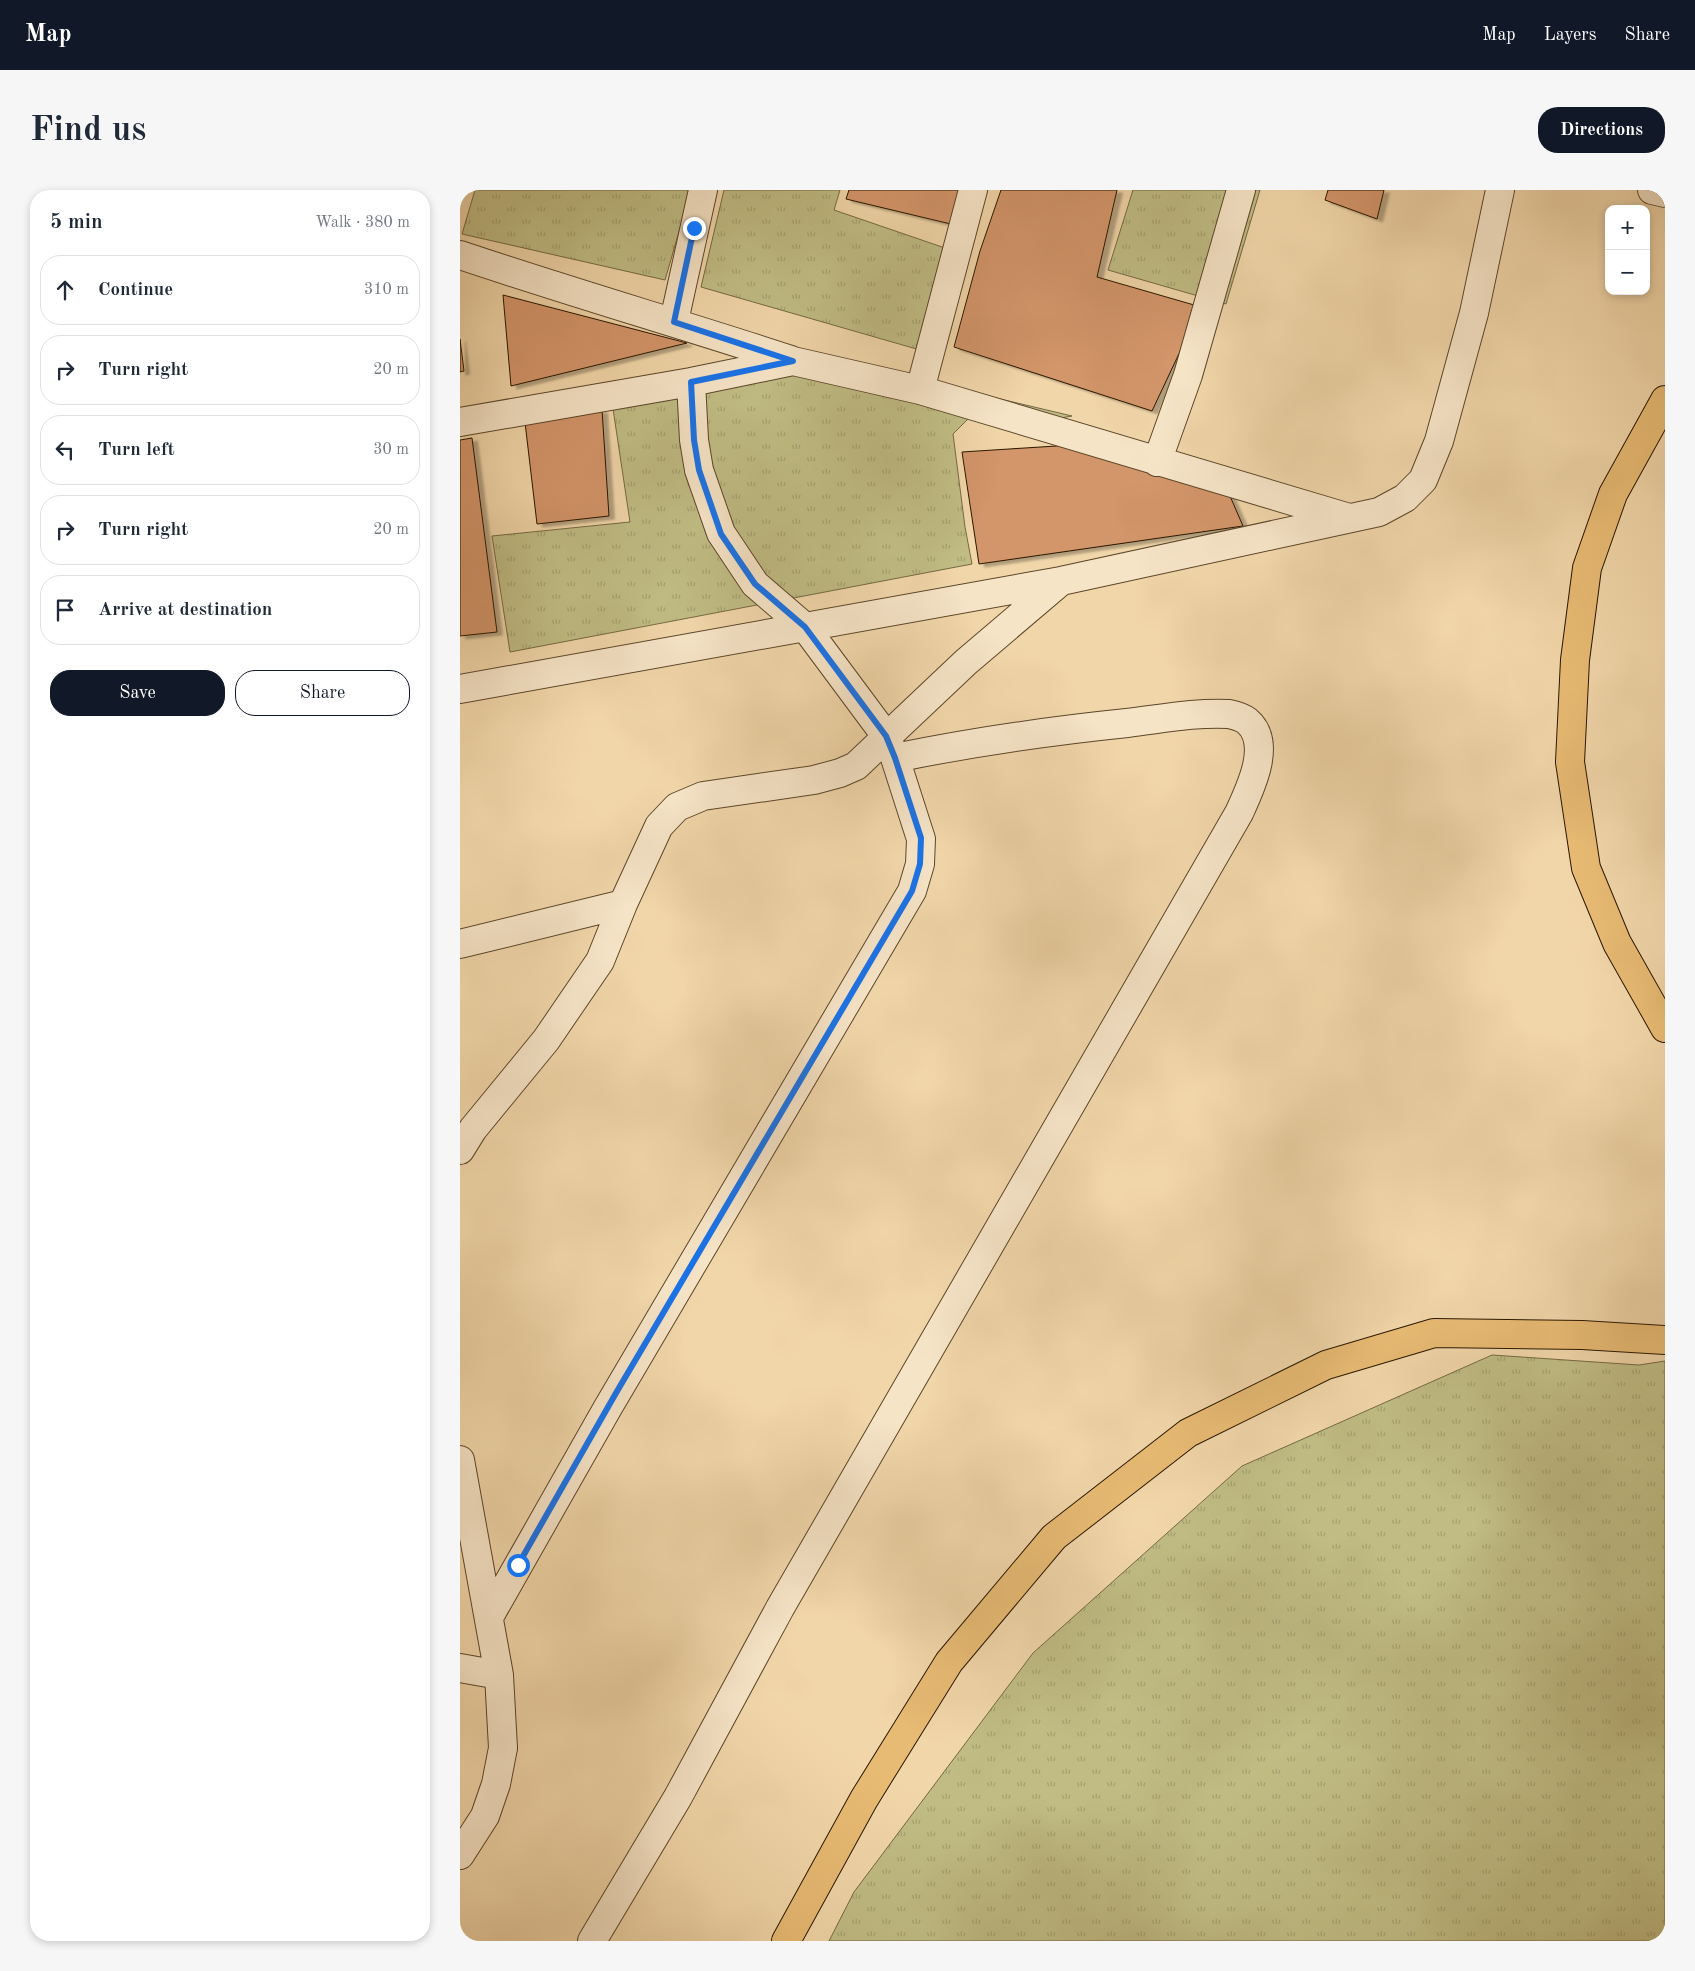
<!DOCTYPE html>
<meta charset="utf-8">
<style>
:root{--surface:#fff;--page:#f6f6f7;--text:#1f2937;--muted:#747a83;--line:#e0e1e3;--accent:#111827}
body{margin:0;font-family:"Old Standard TT",serif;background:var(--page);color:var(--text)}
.controls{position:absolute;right:15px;top:15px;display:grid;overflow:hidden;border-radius:10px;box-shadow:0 2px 8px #0003}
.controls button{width:45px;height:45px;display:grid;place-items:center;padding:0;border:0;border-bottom:1px solid var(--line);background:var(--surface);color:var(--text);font:25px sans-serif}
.stop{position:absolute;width:15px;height:15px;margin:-11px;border:4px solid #1a73e8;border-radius:50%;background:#fff}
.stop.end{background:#1a73e8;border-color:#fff;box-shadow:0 1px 5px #0008}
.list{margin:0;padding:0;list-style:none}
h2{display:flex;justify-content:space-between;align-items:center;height:65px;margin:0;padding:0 20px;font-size:21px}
h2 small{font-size:16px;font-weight:400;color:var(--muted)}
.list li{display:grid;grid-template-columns:32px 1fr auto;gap:15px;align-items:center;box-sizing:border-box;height:70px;margin:0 10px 10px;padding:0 10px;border:1px solid var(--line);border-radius:20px}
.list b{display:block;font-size:19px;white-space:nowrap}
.list em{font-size:16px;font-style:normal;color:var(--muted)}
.actions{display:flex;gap:10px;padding:15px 20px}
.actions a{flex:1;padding:11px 0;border:1px solid var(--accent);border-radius:20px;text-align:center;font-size:18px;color:var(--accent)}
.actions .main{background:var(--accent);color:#fff}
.icon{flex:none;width:28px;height:28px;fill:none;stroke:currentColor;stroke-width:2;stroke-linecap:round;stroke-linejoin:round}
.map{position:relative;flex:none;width:1205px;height:1751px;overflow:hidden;border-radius:20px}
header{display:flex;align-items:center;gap:30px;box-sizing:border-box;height:70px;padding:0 25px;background:var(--accent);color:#fff}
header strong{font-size:24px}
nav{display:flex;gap:28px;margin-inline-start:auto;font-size:18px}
.intro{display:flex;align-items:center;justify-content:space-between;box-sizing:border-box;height:120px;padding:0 30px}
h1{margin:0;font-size:35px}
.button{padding:12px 22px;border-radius:20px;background:var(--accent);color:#fff;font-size:18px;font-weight:700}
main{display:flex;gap:30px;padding:0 30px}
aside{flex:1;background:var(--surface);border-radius:20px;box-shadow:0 2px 8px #0003}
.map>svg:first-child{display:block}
.grass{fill:url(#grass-tufts);stroke:#756942}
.building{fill:#d3956b;stroke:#2a1600;filter:url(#shadow)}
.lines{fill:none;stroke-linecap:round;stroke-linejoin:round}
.street-casing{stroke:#5c462a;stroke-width:30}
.highway-casing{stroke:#2a1600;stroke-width:30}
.street{stroke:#f6e4c7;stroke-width:28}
.highway{stroke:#e8bb74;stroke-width:28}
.route{stroke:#1a73e8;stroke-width:6}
</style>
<header>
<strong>Map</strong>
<nav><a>Map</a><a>Layers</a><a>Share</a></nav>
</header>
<div class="intro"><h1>Find us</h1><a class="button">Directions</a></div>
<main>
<aside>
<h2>5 min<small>Walk · 380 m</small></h2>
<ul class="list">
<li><svg class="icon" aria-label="ahead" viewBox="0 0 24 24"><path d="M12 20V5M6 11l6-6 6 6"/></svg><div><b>Continue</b></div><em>310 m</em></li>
<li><svg class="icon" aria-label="right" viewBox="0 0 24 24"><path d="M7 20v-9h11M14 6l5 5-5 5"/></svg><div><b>Turn right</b></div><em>20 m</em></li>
<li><svg class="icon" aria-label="left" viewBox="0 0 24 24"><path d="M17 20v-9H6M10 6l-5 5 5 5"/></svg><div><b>Turn left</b></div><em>30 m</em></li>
<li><svg class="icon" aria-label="right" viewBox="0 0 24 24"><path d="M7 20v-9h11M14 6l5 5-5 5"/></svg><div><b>Turn right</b></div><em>20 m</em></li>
<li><svg class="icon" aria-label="arrive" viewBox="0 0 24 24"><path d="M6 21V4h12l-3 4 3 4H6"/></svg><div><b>Arrive at destination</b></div></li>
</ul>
<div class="actions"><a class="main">Save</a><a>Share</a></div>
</aside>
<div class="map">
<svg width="1205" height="1751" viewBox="0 0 1205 1751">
<defs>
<pattern id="grass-tufts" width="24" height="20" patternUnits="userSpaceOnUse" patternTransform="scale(1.25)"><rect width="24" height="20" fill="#c0bc84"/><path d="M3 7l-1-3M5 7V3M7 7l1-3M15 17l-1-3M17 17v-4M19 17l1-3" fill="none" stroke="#a5a170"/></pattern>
<filter id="shadow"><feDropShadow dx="5.5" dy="3" stdDeviation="1" flood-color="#0004"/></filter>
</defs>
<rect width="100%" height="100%" fill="#f1d6a9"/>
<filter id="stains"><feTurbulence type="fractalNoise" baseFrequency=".004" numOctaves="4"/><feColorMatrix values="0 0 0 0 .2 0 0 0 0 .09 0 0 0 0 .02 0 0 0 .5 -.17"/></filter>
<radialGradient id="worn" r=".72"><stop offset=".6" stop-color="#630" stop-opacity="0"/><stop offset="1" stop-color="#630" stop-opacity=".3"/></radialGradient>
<path class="grass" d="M15 0H231L205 90 2 44Z
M264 0H380L374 20 485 58 460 160 241 97Z
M673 0H800L766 114 648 80Z
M376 170 612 226 561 235 509 228 493 244 505 337 512 374 50 462 32 346 170 332 152 212Z
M1032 1165 1179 1175 1205 1171V1751H369L394 1702 573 1463 782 1276Z"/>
<path class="building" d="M389 0H504L495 35 386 9Z
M541 0H657L637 87 741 117 692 221 494 157 520 61Z
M868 0H924L917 29 865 10Z
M43 105 227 153 51 196Z
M0 149 4 181 0 182Z
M142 220 149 326 77 334 64 224Z
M12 248 37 442 0 446V250Z
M612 255 770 306 783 336 519 374 502 262Z"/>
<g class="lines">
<defs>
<path id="street" d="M1192 0 1205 3
M0 65C110 102 221 134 331 170
M214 131 243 0
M460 200 513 0
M0 232 231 192 333 171 460 200 886 327
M697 272 728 185 781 0
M0 499 601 391 919 322 945 308 963 290 979 251 1014 123 1040 0
M0 754 163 714
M0 960 13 939 86 850 140 771 163 714 199 636 217 617 243 606 354 590 380 583 396 576 506 472 600 392
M0 1270 39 1485 43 1558 36 1594 25 1626 0 1665
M29 1427 147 1219 452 701 460 674 461 649 435 568 426 546 345 437 295 394 261 343 239 280 234 250 231 192
M0 1478 39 1485
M132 1751 218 1607 320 1418 779 623C790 599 813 553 787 531 783 528 774 525 769 524 736 522 701 529 667 533 589 541 513 552 435 568"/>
<path id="highway" d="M1205 210 1153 304 1127 378 1115 470 1110 572 1126 678 1157 753 1205 838
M326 1751 404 1609 489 1472 594 1347 728 1243 866 1175 974 1143 1122 1145 1205 1150"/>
</defs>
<use href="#street" class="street-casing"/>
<use href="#highway" class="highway-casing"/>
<use href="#street" class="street"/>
<use href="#highway" class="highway"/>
</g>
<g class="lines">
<path class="route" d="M58 1375 156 1203 452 701 460 674 461 648 435 568 426 546 345 437 295 394 261 344 239 280 234 250 231 192 333 171 214 132 234 38"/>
</g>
<rect width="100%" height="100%" filter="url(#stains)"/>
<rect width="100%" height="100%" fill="url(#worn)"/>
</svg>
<div class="controls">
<button>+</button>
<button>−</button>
</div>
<div class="stop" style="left:58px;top:1375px"></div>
<div class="stop end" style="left:234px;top:38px"></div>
</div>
</main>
